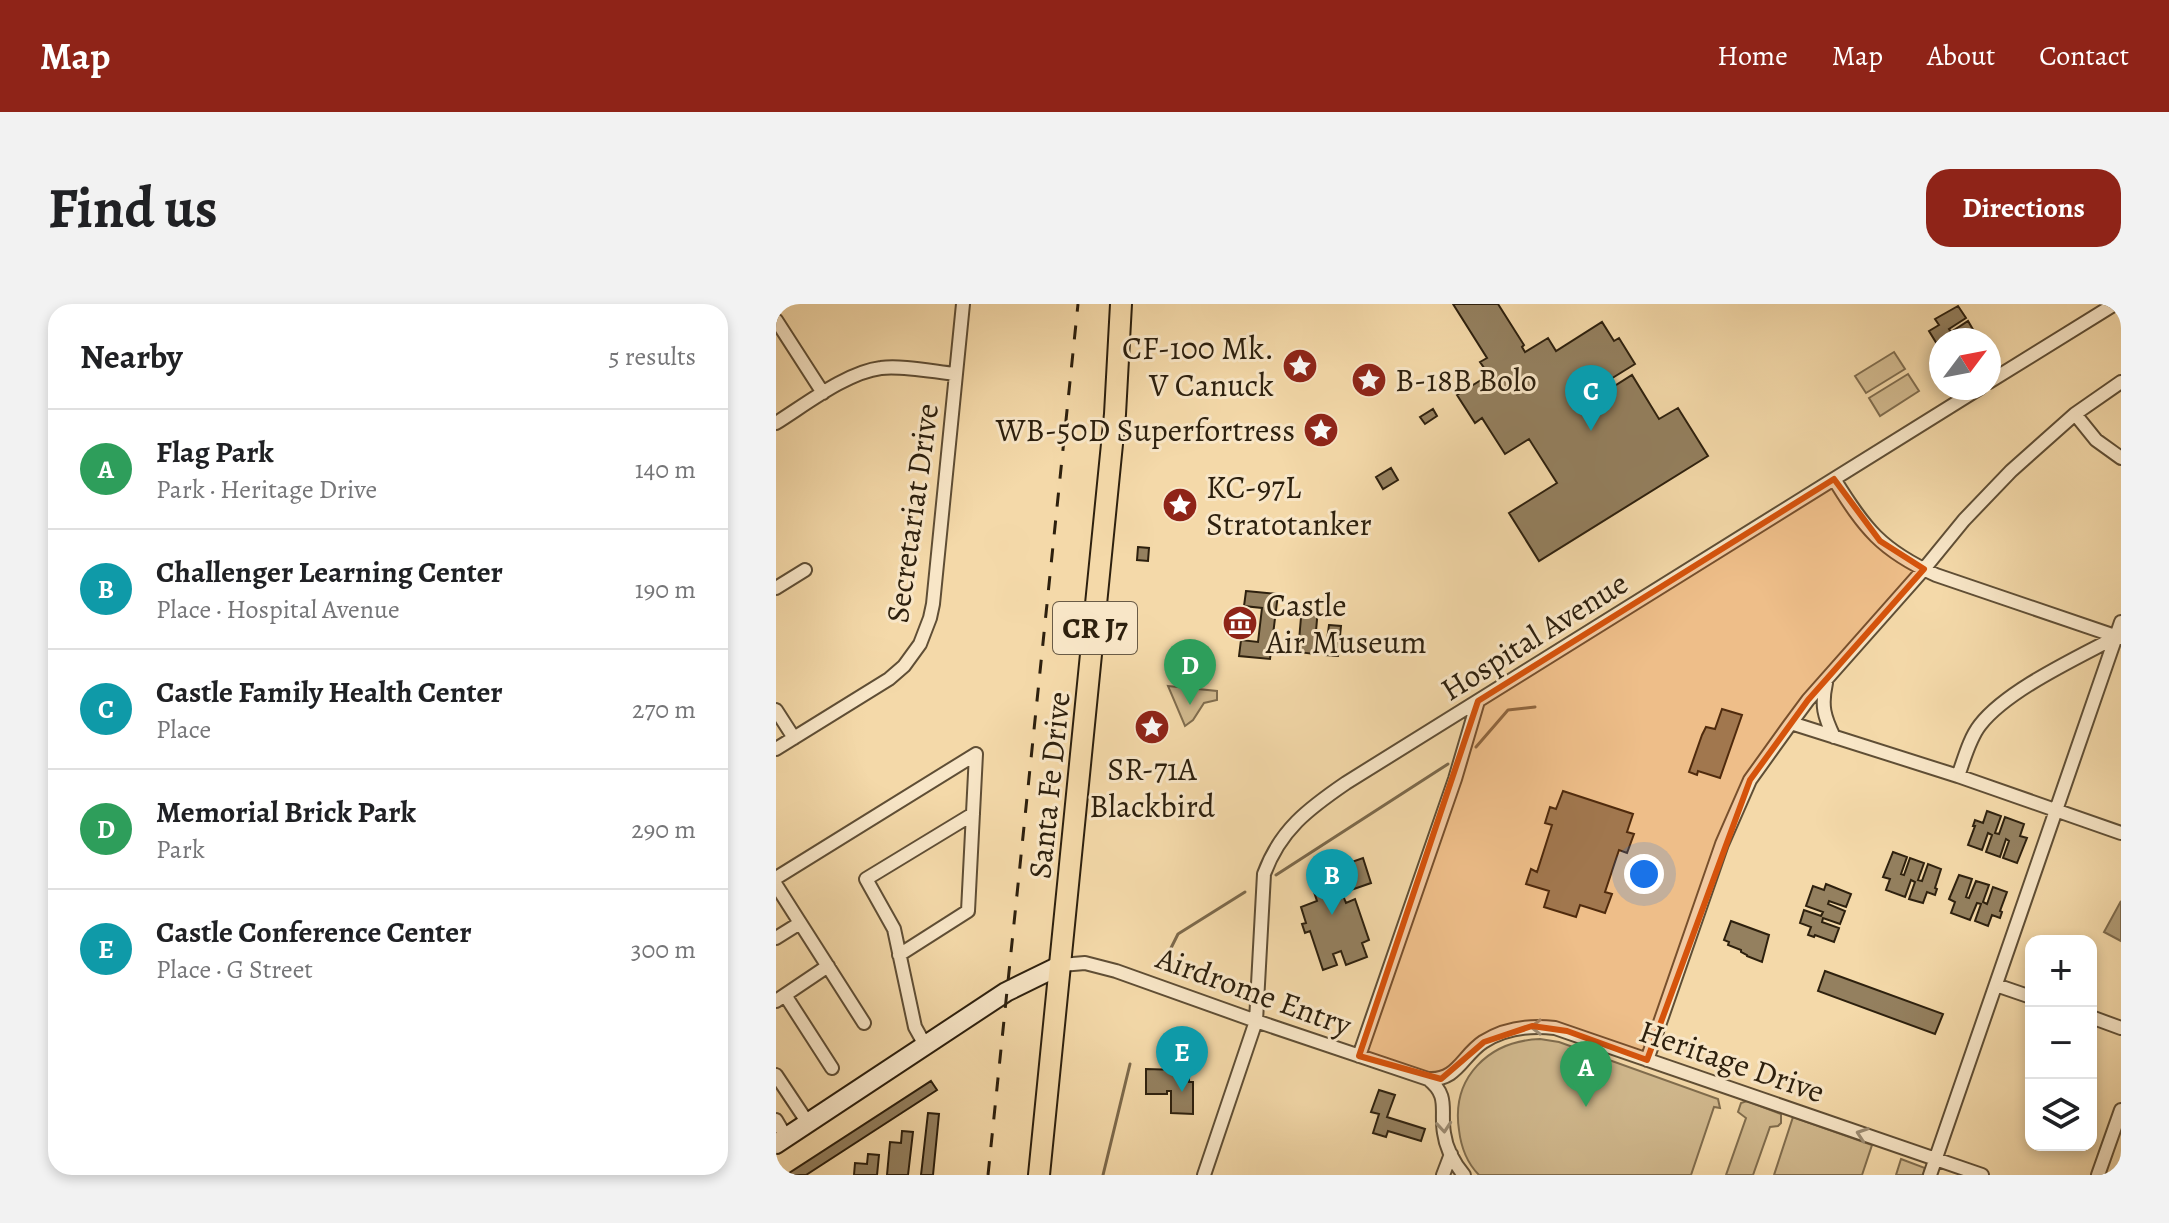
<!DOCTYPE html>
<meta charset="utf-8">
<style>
:root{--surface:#fff;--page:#f2f2f2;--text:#202124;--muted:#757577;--line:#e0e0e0;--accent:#8f2418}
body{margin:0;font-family:Alegreya,serif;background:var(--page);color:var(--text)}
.controls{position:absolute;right:24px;bottom:24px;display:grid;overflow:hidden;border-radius:16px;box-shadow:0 4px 12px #0003}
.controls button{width:72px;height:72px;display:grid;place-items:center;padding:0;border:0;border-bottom:2px solid var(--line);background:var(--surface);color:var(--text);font:40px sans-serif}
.compass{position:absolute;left:1153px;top:24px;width:72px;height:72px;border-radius:50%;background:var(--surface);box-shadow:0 4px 12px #0003;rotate:58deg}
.you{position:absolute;left:868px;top:570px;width:28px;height:28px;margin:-20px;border:6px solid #fff;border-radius:50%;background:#1a73e8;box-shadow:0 0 0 12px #1a73e833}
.badge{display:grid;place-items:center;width:52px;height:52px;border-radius:50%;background:var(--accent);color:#fff;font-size:26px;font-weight:700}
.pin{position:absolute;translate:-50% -66px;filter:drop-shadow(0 2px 4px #0008)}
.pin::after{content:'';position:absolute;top:42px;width:28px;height:24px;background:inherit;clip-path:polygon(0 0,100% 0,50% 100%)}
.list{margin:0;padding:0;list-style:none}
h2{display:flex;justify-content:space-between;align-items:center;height:104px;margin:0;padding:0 32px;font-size:34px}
h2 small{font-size:26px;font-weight:400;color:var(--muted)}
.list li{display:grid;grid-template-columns:52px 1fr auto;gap:24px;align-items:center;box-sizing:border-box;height:120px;padding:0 32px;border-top:2px solid var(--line)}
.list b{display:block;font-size:30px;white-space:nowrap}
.list p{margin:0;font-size:26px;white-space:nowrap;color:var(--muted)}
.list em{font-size:26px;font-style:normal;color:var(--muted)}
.icon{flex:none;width:44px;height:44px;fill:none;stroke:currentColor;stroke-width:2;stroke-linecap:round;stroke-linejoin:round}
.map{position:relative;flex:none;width:1345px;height:871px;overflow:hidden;border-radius:24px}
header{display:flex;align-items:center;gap:48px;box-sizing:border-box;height:112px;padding:0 40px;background:var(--accent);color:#fff}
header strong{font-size:38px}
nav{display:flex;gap:44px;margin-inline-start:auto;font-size:28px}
.intro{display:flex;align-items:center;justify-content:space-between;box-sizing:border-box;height:192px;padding:0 48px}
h1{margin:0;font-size:56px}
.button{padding:20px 36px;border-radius:24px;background:var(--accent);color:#fff;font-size:28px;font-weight:700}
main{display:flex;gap:48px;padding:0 48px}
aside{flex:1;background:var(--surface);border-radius:24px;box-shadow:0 4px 12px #0003}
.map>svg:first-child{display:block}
.green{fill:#d2ba8f;stroke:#806d4e;stroke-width:2}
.water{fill:#b09a74;stroke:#7c694b;stroke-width:2}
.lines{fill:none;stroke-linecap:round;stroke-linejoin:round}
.stream{stroke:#7c694b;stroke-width:3}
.building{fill:#94805f;stroke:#2d200e;stroke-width:2}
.minor-casing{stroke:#5f4e35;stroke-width:16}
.secondary-casing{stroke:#2d200e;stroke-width:22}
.primary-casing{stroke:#2d200e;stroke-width:24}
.minor{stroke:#f8e6c7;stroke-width:12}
.secondary{stroke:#f8e6c7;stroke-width:18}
.primary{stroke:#f4d9a9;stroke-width:20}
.rail{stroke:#2d200e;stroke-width:3;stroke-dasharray:14 14;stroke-linecap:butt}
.oneway{stroke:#9d8d74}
.marked{fill:#d5530c;fill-opacity:0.2;stroke:#d5530c;stroke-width:6;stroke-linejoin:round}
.labels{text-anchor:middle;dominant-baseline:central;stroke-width:6;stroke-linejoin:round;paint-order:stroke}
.shield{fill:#f8e6c7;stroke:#6a5b46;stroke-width:2}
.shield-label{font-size:30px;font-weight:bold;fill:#2d200e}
.poi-label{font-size:32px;fill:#2d200e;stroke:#f8e6c7;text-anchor:start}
.street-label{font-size:32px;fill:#2d200e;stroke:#f8e6c7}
</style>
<header>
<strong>Map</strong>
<nav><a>Home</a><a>Map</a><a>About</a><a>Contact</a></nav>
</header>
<div class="intro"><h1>Find us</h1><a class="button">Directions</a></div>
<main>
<aside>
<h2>Nearby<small>5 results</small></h2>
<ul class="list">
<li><span class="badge" style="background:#2e9e5b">A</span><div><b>Flag Park</b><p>Park · Heritage Drive</p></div><em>140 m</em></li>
<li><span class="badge" style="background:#0f9aa8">B</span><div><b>Challenger Learning Center</b><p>Place · Hospital Avenue</p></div><em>190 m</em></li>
<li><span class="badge" style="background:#0f9aa8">C</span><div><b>Castle Family Health Center</b><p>Place</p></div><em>270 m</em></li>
<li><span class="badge" style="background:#2e9e5b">D</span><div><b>Memorial Brick Park</b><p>Park</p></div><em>290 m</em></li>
<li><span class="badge" style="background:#0f9aa8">E</span><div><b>Castle Conference Center</b><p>Place · G Street</p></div><em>300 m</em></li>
</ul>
</aside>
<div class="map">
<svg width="1345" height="871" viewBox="0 0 1345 871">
<rect width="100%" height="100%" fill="#f4d9a9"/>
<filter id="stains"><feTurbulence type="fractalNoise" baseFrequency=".0025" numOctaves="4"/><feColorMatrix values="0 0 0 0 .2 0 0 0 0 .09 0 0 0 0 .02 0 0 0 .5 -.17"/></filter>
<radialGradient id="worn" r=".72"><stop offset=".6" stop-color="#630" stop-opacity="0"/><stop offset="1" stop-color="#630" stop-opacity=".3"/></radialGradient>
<path class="green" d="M1118 48 1129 65 1090 89 1079 72Z
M1132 70 1143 87 1104 112 1093 94Z
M392 382 441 387V396L428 399 417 416 409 422Z
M764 735 783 738 942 795 944 804 938 803 915 871H703C691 859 685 843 683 826 675 773 713 737 764 735Z
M971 797 1005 810V819L1002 822 994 823 977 871H950L970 814 962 808 965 799Z
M1017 813 1096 841 1086 871H998Z
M1125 855 1149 864 1147 871H1120Z"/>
<path class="water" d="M1345 597V637L1328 628Z"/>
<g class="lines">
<path class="stream" d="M700 443 732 406 759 403
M500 571 672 460
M390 654 402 630 469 588
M327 871 354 760"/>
</g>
<path class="building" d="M677 0H722L748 41 746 43 749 48 772 34 780 47 826 18 838 37 843 34 859 60 817 86 821 93 856 71 883 115 902 104 932 152 763 257 733 209 781 179 753 135 729 150 706 114 699 119 681 91 713 71 704 58 711 54Z
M1182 2 1190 14 1173 25 1175 28 1192 17 1199 29 1188 36H1165L1164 45 1153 27 1163 21 1159 15Z
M657 105 661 112 649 120 644 113Z
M615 164 622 176 607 185 600 173Z
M362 243 373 244 372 257 361 256Z
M470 287 502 290 494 355 463 352 465 336 482 338 486 304 468 302Z
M526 302 542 304 538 350 522 348Z
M553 321 565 322 562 352 549 351Z
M946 405 966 411 944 474 922 467 921 471 913 468 926 431 930 423 939 425Z
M787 487 857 510 851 528 858 530 851 549 843 546 829 588 836 590 829 609 804 601 800 613 768 603 773 587 750 580 755 565 761 568 776 521 769 519 774 503 780 505Z
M1211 507 1225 512 1219 529 1223 530 1229 513 1248 520 1244 532 1251 534 1241 559 1227 554 1233 537 1230 535 1224 553 1210 548 1216 531 1212 529 1206 546 1192 541 1199 522H1197L1199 516 1207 519Z
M1117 548 1131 553 1125 570 1128 571 1134 554 1148 559 1142 576 1146 577 1152 560 1165 565 1159 584 1161 585 1159 591 1151 588 1147 599 1133 595 1139 578 1135 576 1129 593 1110 586 1114 575 1107 573Z
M587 554 595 579 566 589 570 599 579 595 593 636 586 639 591 653 570 661 565 647 557 650 561 661 547 666 534 627 529 629 526 620 530 619 525 603 541 597 533 573Z
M1183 571 1196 575 1190 593 1193 594 1200 577 1213 581 1207 598 1211 600 1217 583 1231 588 1224 607 1226 608 1224 614 1216 611 1212 622 1199 617 1205 600 1201 599 1194 616 1175 609 1179 598 1173 595Z
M1050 580 1075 590 1070 603 1053 597 1052 600 1069 607 1064 620 1047 614 1046 618 1063 624 1058 638 1039 631 1038 633 1032 631 1035 623 1024 619 1028 606 1045 612 1047 608 1030 602 1037 582 1048 586Z
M955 617 993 631 986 658 971 652V651L965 648V646L952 641 953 638 948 636Z
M1049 667 1167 710 1159 730 1042 687Z
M370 765 403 766V771L413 772V778H417V810L395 809V787H391V790H370Z
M155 777 161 786 30 871H10Z
M603 786 619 791 611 813 649 825 645 837 612 827 610 833 597 829 603 810 595 808Z
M152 809 163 810 157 871H145Z
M126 827 137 828 132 871H111L114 838 125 839Z
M92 850 103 851 101 871H78L79 859 91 860Z"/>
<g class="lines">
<defs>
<path id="minor" d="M0 16 47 89
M1213 78 1339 0
M1299 110 1320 136 1345 154
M0 119C29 101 71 68 105 64 125 61 159 68 180 70
M1058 175C1089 225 1105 246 1160 271L1345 334
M0 284 29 266
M1050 379C1045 402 1048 412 1058 433
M0 406 18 434
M1015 419 1032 396 1148 265 1188 216 1235 167 1299 110 1345 78
M0 445 113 375 128 362 144 340 154 314 157 300 187 0
M1182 472C1188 456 1193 435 1204 421 1231 386 1301 354 1340 333
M0 574 200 450 192 607 123 651
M0 581 88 719
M0 634 24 619
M285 661 309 659 340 667 480 717 652 775C681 777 686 752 707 738 729 724 754 721 779 724L1206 871
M1220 681 1255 693
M9 691 56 764
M0 697 52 662
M1315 713 1345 724
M149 741 139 723 118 625 90 575 197 510
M583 752 679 475 702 397
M871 756 946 540 974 476 1015 419 1182 472 1345 529
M0 771 32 819
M652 775C674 792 664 806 668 829 670 844 678 859 688 871
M0 816 10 833
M428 871 480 717 488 570C504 526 532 505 570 479L1204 84
M667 871 675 850
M1154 871 1345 318
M1322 871 1345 806"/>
<path id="secondary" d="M0 840 230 688 285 661"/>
<path id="primary" d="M263 871 339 110 345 0"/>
</defs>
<use href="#minor" class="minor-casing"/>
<use href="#secondary" class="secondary-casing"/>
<use href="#primary" class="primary-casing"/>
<use href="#minor" class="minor"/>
<use href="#secondary" class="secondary"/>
<use href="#primary" class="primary"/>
<path class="rail" d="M212 871 302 0"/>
</g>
<defs><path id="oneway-chevron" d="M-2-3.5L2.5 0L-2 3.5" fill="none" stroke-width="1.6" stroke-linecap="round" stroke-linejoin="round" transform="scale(2)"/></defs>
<g class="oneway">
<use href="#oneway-chevron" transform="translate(760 723) rotate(-180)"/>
<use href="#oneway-chevron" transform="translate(668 823) rotate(85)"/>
<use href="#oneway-chevron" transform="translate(1086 830) rotate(-161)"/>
</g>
<path class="marked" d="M1058 175 1104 237 1148 265 1032 396 974 476 871 756 791 727 756 722 708 738 665 775 583 752 702 397Z"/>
<defs>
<symbol id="sight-disc" viewBox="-11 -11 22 22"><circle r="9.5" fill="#8f2418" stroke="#f8e6c7"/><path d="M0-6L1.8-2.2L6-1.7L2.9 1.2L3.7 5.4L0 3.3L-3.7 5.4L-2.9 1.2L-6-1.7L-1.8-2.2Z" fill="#fff"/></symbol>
<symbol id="museum-disc" viewBox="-11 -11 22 22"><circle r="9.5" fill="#8f2418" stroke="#f8e6c7"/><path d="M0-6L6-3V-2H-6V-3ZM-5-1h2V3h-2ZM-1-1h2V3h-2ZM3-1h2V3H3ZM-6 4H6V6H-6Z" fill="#fff"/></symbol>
</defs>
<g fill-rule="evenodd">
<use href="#sight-disc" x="504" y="42" width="40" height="40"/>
<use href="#sight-disc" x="573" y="56" width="40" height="40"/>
<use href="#sight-disc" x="525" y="106" width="40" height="40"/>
<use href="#sight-disc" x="384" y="181" width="40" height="40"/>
<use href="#museum-disc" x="444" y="299" width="40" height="40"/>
<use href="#sight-disc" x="356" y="403" width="40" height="40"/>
</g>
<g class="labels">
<rect class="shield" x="277" y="298" width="84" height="52" rx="6"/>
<g class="shield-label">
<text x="319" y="324">CR J7</text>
</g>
<g class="poi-label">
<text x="498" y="44" text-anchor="end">CF-100 Mk.<tspan x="498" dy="37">V Canuck</tspan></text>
<text x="619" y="76">B-18B Bolo</text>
<text x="519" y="126" text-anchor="end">WB-50D Superfortress</text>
<text x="430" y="183">KC-97L<tspan x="430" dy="37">Stratotanker</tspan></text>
<text x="490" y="301">Castle<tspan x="490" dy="37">Air Museum</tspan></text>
<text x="376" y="465" text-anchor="middle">SR-71A<tspan x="376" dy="37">Blackbird</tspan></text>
</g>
<g class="street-label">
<text transform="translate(136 209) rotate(-82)">Secretariat Drive</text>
<text transform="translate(758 332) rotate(-32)">Hospital Avenue</text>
<text transform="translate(273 481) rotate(-84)">Santa Fe Drive</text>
<text transform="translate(478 687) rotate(20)">Airdrome Entry</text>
<text transform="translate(956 757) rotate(19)">Heritage Drive</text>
</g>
</g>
<rect width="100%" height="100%" filter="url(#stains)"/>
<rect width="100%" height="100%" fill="url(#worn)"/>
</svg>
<div class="controls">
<button>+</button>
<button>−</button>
<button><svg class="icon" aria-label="layers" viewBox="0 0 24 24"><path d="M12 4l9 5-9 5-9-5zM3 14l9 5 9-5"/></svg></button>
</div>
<svg class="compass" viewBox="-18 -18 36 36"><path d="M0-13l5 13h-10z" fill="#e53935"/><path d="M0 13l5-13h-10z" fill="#757577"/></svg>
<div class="you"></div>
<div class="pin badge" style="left:810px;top:803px;background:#2e9e5b">A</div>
<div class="pin badge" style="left:556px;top:611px;background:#0f9aa8">B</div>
<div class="pin badge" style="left:815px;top:127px;background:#0f9aa8">C</div>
<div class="pin badge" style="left:414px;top:401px;background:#2e9e5b">D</div>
<div class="pin badge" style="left:406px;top:788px;background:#0f9aa8">E</div>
</div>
</main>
